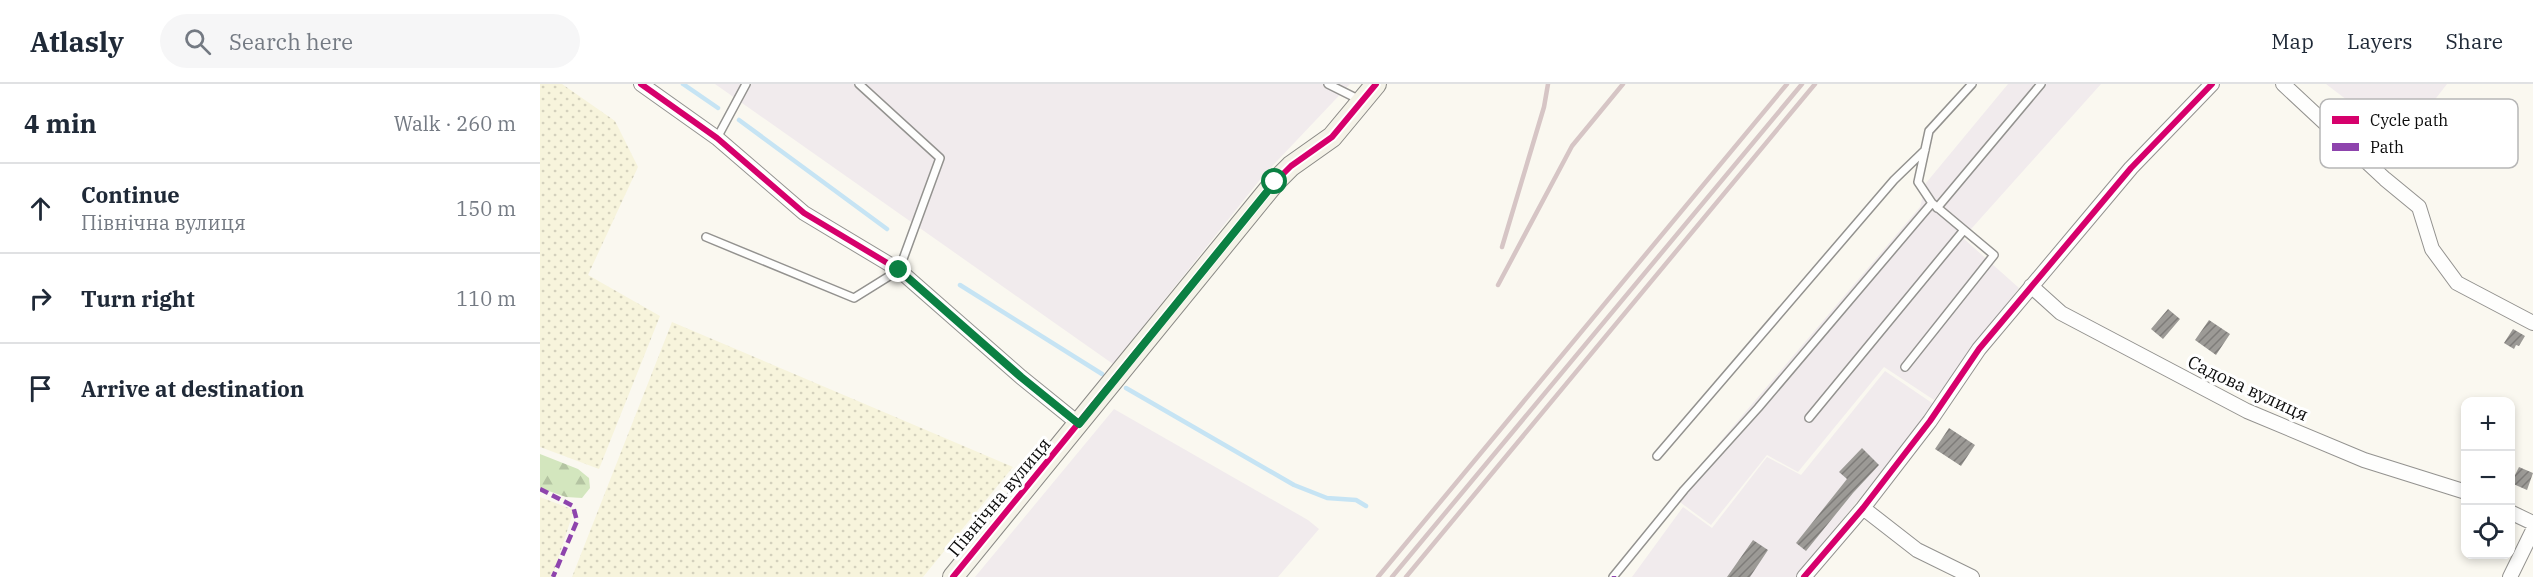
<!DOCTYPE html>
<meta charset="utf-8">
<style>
:root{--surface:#fff;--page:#f6f6f7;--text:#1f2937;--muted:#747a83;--line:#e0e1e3}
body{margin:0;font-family:"IBM Plex Serif",serif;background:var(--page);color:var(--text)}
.controls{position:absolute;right:18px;bottom:18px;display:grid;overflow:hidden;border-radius:12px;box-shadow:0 3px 9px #0003}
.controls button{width:54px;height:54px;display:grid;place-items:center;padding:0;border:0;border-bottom:2px solid var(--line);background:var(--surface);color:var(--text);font:30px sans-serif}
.stop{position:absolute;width:18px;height:18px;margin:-14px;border:4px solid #0b8043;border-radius:50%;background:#fff}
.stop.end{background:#0b8043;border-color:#fff;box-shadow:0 2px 6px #0008}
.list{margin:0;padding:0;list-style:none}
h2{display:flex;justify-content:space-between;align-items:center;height:78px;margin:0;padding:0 24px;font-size:26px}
h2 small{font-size:20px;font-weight:400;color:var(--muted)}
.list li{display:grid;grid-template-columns:39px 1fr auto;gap:18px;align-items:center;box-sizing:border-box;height:90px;padding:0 24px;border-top:2px solid var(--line)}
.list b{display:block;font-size:22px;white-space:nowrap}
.list p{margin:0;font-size:20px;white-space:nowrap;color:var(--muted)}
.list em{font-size:20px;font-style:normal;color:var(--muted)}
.icon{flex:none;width:33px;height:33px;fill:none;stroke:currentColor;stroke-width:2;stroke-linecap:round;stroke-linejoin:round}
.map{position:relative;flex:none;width:1993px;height:493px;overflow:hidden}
header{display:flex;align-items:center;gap:36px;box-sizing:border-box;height:84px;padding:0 30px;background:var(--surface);border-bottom:2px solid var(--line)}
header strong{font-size:28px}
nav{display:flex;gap:33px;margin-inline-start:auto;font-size:21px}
.search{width:420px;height:54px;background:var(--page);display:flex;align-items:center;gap:15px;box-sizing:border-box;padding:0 21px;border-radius:33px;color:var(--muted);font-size:22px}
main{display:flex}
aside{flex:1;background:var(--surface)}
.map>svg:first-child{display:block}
.industrial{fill:#f1ebed}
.farmland{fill:url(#farmland-dots)}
.forest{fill:url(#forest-firs)}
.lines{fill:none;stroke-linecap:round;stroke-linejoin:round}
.stream{stroke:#c6e4f4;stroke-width:4.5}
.building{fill:url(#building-hatch)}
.lane-casing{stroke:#93928f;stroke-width:10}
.street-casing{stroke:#93928f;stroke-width:16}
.secondary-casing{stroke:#8a8985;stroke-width:22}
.lane{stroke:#fefefd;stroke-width:7}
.street{stroke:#fefefd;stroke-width:14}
.secondary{stroke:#f5f3e8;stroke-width:20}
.rail{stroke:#d6c5c5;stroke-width:4.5}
.quiet{stroke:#8e44ad;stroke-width:4.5;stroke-dasharray:9 4.5;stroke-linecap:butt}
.cycleway-casing{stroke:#fff;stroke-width:10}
.cycleway{stroke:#d6006c;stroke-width:6}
.route{stroke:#0b8043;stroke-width:8}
.labels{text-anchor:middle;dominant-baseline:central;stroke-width:6;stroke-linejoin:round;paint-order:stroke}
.street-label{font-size:18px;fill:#0c0c0c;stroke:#fff}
.key{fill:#fff;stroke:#b6b6b6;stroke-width:1.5}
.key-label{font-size:16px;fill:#0c0c0c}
</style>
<header>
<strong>Atlasly</strong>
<div class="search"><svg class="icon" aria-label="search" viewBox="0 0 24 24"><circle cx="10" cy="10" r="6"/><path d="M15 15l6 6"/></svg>Search here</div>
<nav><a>Map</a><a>Layers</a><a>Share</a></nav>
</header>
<main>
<aside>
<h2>4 min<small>Walk · 260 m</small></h2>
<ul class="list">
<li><svg class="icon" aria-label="ahead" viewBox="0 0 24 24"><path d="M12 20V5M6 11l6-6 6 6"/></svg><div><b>Continue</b><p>Північна вулиця</p></div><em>150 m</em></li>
<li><svg class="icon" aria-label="right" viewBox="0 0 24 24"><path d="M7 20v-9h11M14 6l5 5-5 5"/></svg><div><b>Turn right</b></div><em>110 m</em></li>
<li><svg class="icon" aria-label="arrive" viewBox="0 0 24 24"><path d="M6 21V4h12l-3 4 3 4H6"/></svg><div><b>Arrive at destination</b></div></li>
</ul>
</aside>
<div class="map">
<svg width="1993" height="493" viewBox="0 0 1993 493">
<defs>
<pattern id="farmland-dots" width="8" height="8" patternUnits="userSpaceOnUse" patternTransform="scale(1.5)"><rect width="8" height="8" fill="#f7f4dc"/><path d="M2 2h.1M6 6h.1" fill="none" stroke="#d3d0bc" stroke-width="1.8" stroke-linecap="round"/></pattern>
<pattern id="forest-firs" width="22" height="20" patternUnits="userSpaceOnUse" patternTransform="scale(1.5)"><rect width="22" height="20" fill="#d3e6be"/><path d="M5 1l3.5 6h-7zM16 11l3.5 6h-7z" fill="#b4c4a2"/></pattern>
<pattern id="building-hatch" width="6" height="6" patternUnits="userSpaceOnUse" patternTransform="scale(1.5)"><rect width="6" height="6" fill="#9c9a96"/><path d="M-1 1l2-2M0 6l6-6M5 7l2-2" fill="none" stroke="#7e7c79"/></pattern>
</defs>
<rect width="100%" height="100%" fill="#faf8f0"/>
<path class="industrial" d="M175 0H810L723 92 573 280Z
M1468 0H1561L1423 154 1479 204 1394 316 1344 283 1258 388 1227 371 1171 441 1133 413 1380 123 1386 99Z
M1786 0H1907L1862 58Z
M1345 287 1395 321 1256 493H1092L1143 423 1172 444 1227 373 1261 391Z
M574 325 768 436 779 445 738 493H435Z"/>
<path class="farmland" d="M0 0H22L75 37 98 83 48 191 120 232 59 385 0 363Z
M132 238 473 383 383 493H32Z
M0 413 34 426 12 493H0Z"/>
<path class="forest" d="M0 370 38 385 49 394 50 404 42 414 26 413 0 404Z"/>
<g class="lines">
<path class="stream" d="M143 0 178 24
M199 36 347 145
M420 201 562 290
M586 304 754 401 787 414 816 416 826 422"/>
</g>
<path class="building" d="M1628 225 1640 235 1623 255 1611 245Z
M1669 236 1690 250 1676 271 1655 256Z
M1973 245 1985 252 1979 262 1976 261 1974 265 1964 259Z
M1409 344 1435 361 1421 382 1395 365Z
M1322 364 1339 381 1313 409 1266 467 1256 459 1307 395 1299 388Z
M1979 383 1993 389 1987 406 1971 399Z
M1213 456 1228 466 1210 493H1187Z"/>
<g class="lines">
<defs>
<path id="lane" d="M788 0 820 16
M177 54 206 0
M1397 124 1501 0
M166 153 314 214 359 186 400 74 319 0
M1365 283 1454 171 1392 119
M1269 334 1424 146
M1117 372 1354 96 1385 66
M1073 493 1144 406 1218 324 1392 119 1378 98 1389 47 1432 0"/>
<path id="street" d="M101 0 177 54 264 129 359 186 481 293 539 340
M1743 0 1845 95 1879 123 1892 165 1917 199 1993 239
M1491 202 1521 229 1707 327 1824 376 1926 408
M1323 424 1377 466 1432 493
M1970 428 1993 439
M1264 493 1323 424 1390 337 1439 265 1591 84 1672 0
M1970 493 1993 446"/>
<path id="secondary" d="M413 493 735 98 751 82 792 53 836 0"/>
</defs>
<use href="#lane" class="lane-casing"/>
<use href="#street" class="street-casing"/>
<use href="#secondary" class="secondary-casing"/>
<use href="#lane" class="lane"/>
<use href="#street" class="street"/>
<use href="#secondary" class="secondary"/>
<path class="rail" d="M962 163 1004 23 1008 0
M958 201 1032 62 1083 0
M838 493 1247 0
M852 493 1262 0
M866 493 1275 0"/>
<path class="quiet" d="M0 405 33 422 37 437 13 493
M1074 492V493"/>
<defs>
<path id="cycleway" d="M101 0 177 54 264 129 359 186 481 293 539 340
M413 493 735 98 751 82 792 53 836 0
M1264 493 1323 424 1390 337 1439 265 1591 84 1672 0"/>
</defs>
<use href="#cycleway" class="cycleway-casing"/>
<use href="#cycleway" class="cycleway"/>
</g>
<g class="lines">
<path class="route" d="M359 186 481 293 539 340 735 98"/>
</g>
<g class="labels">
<g class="street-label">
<text transform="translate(1708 304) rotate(25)">Садова вулиця</text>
<text transform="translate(459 413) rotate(-50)">Північна вулиця</text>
</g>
</g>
<rect x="1780" y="15" width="198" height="69" rx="9" class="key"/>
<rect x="1792" y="32" width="27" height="8" fill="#d6006c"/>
<rect x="1792" y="59" width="27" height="8" fill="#8e44ad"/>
<g class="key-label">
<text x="1830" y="42">Cycle path</text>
<text x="1830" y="69">Path</text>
</g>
</svg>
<div class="controls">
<button>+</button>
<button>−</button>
<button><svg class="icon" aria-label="locate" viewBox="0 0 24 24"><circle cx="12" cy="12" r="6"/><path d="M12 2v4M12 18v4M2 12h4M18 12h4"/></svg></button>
</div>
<div class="stop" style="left:735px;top:98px"></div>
<div class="stop end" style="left:359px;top:186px"></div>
</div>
</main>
